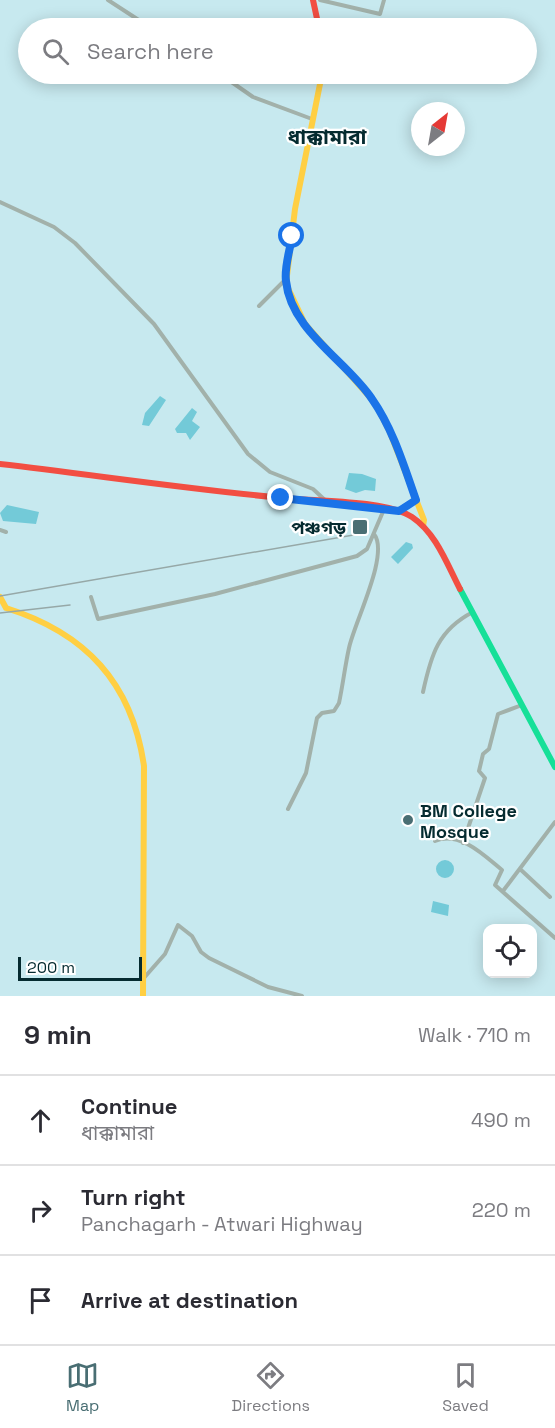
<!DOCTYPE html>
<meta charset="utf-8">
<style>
:root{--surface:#fff;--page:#f7f7f7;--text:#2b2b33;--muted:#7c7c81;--line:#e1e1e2;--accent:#496e73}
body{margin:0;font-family:"Space Grotesk","Noto Sans Bengali",sans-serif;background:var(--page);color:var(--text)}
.controls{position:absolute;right:18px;bottom:18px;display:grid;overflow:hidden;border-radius:12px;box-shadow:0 3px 15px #0003}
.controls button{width:54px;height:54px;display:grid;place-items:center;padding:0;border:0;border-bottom:2px solid var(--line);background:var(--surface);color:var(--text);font:30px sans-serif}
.compass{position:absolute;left:411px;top:102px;width:54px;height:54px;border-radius:50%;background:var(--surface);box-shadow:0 3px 15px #0003;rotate:31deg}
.scale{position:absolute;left:18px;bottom:15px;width:124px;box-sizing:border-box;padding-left:6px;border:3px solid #052b30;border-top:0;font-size:16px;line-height:21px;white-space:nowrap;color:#052b30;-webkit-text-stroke:4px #fff;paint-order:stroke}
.stop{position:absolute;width:18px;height:18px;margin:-14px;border:4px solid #1a73e8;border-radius:50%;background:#fff}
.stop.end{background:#1a73e8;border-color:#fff;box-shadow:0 2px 6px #0008}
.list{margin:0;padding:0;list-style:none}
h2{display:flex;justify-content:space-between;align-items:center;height:78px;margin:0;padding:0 24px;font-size:26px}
h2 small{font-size:20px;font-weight:400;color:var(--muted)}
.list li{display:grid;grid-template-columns:39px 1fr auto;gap:18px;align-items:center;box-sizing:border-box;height:90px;padding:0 24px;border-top:2px solid var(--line)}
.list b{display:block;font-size:22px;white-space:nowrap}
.list p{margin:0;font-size:20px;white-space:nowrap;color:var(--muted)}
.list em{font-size:20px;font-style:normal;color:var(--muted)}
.icon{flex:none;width:33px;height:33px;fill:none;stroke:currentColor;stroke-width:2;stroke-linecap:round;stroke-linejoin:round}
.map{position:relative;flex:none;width:555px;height:996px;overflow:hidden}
.search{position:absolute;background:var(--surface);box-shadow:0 3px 15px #0003;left:18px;right:18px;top:18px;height:66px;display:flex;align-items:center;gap:15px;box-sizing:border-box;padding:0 21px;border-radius:33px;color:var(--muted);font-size:22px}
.sheet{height:348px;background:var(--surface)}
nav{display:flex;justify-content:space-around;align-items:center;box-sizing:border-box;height:84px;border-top:2px solid var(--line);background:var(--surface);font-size:16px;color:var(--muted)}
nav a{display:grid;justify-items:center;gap:3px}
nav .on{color:var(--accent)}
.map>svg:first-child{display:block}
.water{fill:#73cad8}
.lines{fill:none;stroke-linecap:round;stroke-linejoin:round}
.street{stroke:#a2b1aa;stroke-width:4}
.fast{stroke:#16e098;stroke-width:6}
.slow{stroke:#ffcf43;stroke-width:6}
.jam{stroke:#f24e42;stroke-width:6}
.rail{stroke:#96a8a7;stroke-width:1.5}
.route{stroke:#1a73e8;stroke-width:8}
.poi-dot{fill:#496e73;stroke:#fff;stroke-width:2}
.labels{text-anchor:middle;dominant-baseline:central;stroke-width:4.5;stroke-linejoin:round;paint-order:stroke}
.poi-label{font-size:18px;font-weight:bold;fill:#052b30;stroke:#fff;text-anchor:end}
.quarter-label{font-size:21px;font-weight:bold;fill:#052b30;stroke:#fff}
</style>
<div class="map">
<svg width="555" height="996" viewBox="0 0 555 996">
<rect width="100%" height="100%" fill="#c7e9ef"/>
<path class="water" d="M160 396 166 400 149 426 142 425 145 413Z
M192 408 197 412 192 421 200 427 190 440 186 433H177L175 429Z
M349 473 362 474 376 479 375 491 365 490 356 493 345 489Z
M7 505 39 512 36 524 3 521 0 513Z
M406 542 412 544 413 548 398 564 391 557Z
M436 869a9 9 0 1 1 18 0a9 9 0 1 1-18 0Z
M433 901 449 905 448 916 431 912Z"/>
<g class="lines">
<path class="street" d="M108 0 151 28
M320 0 380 14 384 0
M220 74 253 97 312 119
M0 202 54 227 75 243 154 324 248 454 270 472 313 489 326 501
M259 306 286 279
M0 530 6 532
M91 597 98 619 215 594 357 556 367 549 385 507
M423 692C431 655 438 630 473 612
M288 809 306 773 317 718 322 713 334 711 339 703C343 684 345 666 349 648 354 623 390 554 374 534
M435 841C459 830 485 856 502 870L495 885 555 938
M463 843 485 778 479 771 483 754 489 749 498 714 522 705
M520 869 550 897
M503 891 555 822
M143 979 165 954 178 925 192 936 201 952 209 958 268 987 302 996"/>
<path class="fast" d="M460 589 555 767"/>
<path class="slow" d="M322 74 295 209 286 284 305 324 375 403 389 430 424 520 423 526
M0 597 6 608C86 633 132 683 144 766L143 996"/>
<path class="jam" d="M313 0 319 28
M0 464C94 475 188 489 282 498 315 501 386 500 412 517 436 533 447 564 460 589
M399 511 416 500"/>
<path class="rail" d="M0 596 365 533
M0 613 70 605"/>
</g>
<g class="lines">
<path class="route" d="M281 498 399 511 416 500C404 466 393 429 372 399 347 361 291 331 286 281 284 267 290 251 292 236"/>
</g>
<g class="poi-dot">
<rect x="352" y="519" width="16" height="16" rx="3"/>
<circle cx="408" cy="820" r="6"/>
</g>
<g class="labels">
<g class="poi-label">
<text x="346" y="527">পঞ্চগড়</text>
<text x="420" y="810" text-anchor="start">BM College<tspan x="420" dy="21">Mosque</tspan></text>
</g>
<g class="quarter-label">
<text x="327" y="136">ধাক্কামারা</text>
</g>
</g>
</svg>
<div class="controls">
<button><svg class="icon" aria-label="locate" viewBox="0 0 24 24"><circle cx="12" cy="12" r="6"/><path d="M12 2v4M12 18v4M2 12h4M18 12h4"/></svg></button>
</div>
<svg class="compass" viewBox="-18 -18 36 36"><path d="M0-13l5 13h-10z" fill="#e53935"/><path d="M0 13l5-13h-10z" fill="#7c7c81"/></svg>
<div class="scale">200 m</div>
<div class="stop" style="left:292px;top:236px"></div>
<div class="stop end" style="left:281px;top:498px"></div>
<div class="search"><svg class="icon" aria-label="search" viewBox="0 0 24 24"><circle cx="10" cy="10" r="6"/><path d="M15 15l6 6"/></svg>Search here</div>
</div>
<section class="sheet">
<h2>9 min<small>Walk · 710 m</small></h2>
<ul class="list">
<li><svg class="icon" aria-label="ahead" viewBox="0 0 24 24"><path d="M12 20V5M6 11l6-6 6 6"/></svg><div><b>Continue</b><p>ধাক্কামারা</p></div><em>490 m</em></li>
<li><svg class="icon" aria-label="right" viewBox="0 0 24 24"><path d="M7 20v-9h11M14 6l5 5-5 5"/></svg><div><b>Turn right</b><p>Panchagarh - Atwari Highway</p></div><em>220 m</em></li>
<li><svg class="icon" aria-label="arrive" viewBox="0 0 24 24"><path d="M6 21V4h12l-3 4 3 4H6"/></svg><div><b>Arrive at destination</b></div></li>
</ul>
</section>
<nav>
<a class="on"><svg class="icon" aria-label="map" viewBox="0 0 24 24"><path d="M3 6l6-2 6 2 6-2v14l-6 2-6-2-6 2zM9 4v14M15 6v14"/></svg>Map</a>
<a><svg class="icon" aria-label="directions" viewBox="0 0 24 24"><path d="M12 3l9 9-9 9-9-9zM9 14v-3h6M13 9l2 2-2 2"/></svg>Directions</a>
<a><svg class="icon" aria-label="saved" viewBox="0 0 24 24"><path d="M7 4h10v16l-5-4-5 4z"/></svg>Saved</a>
</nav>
